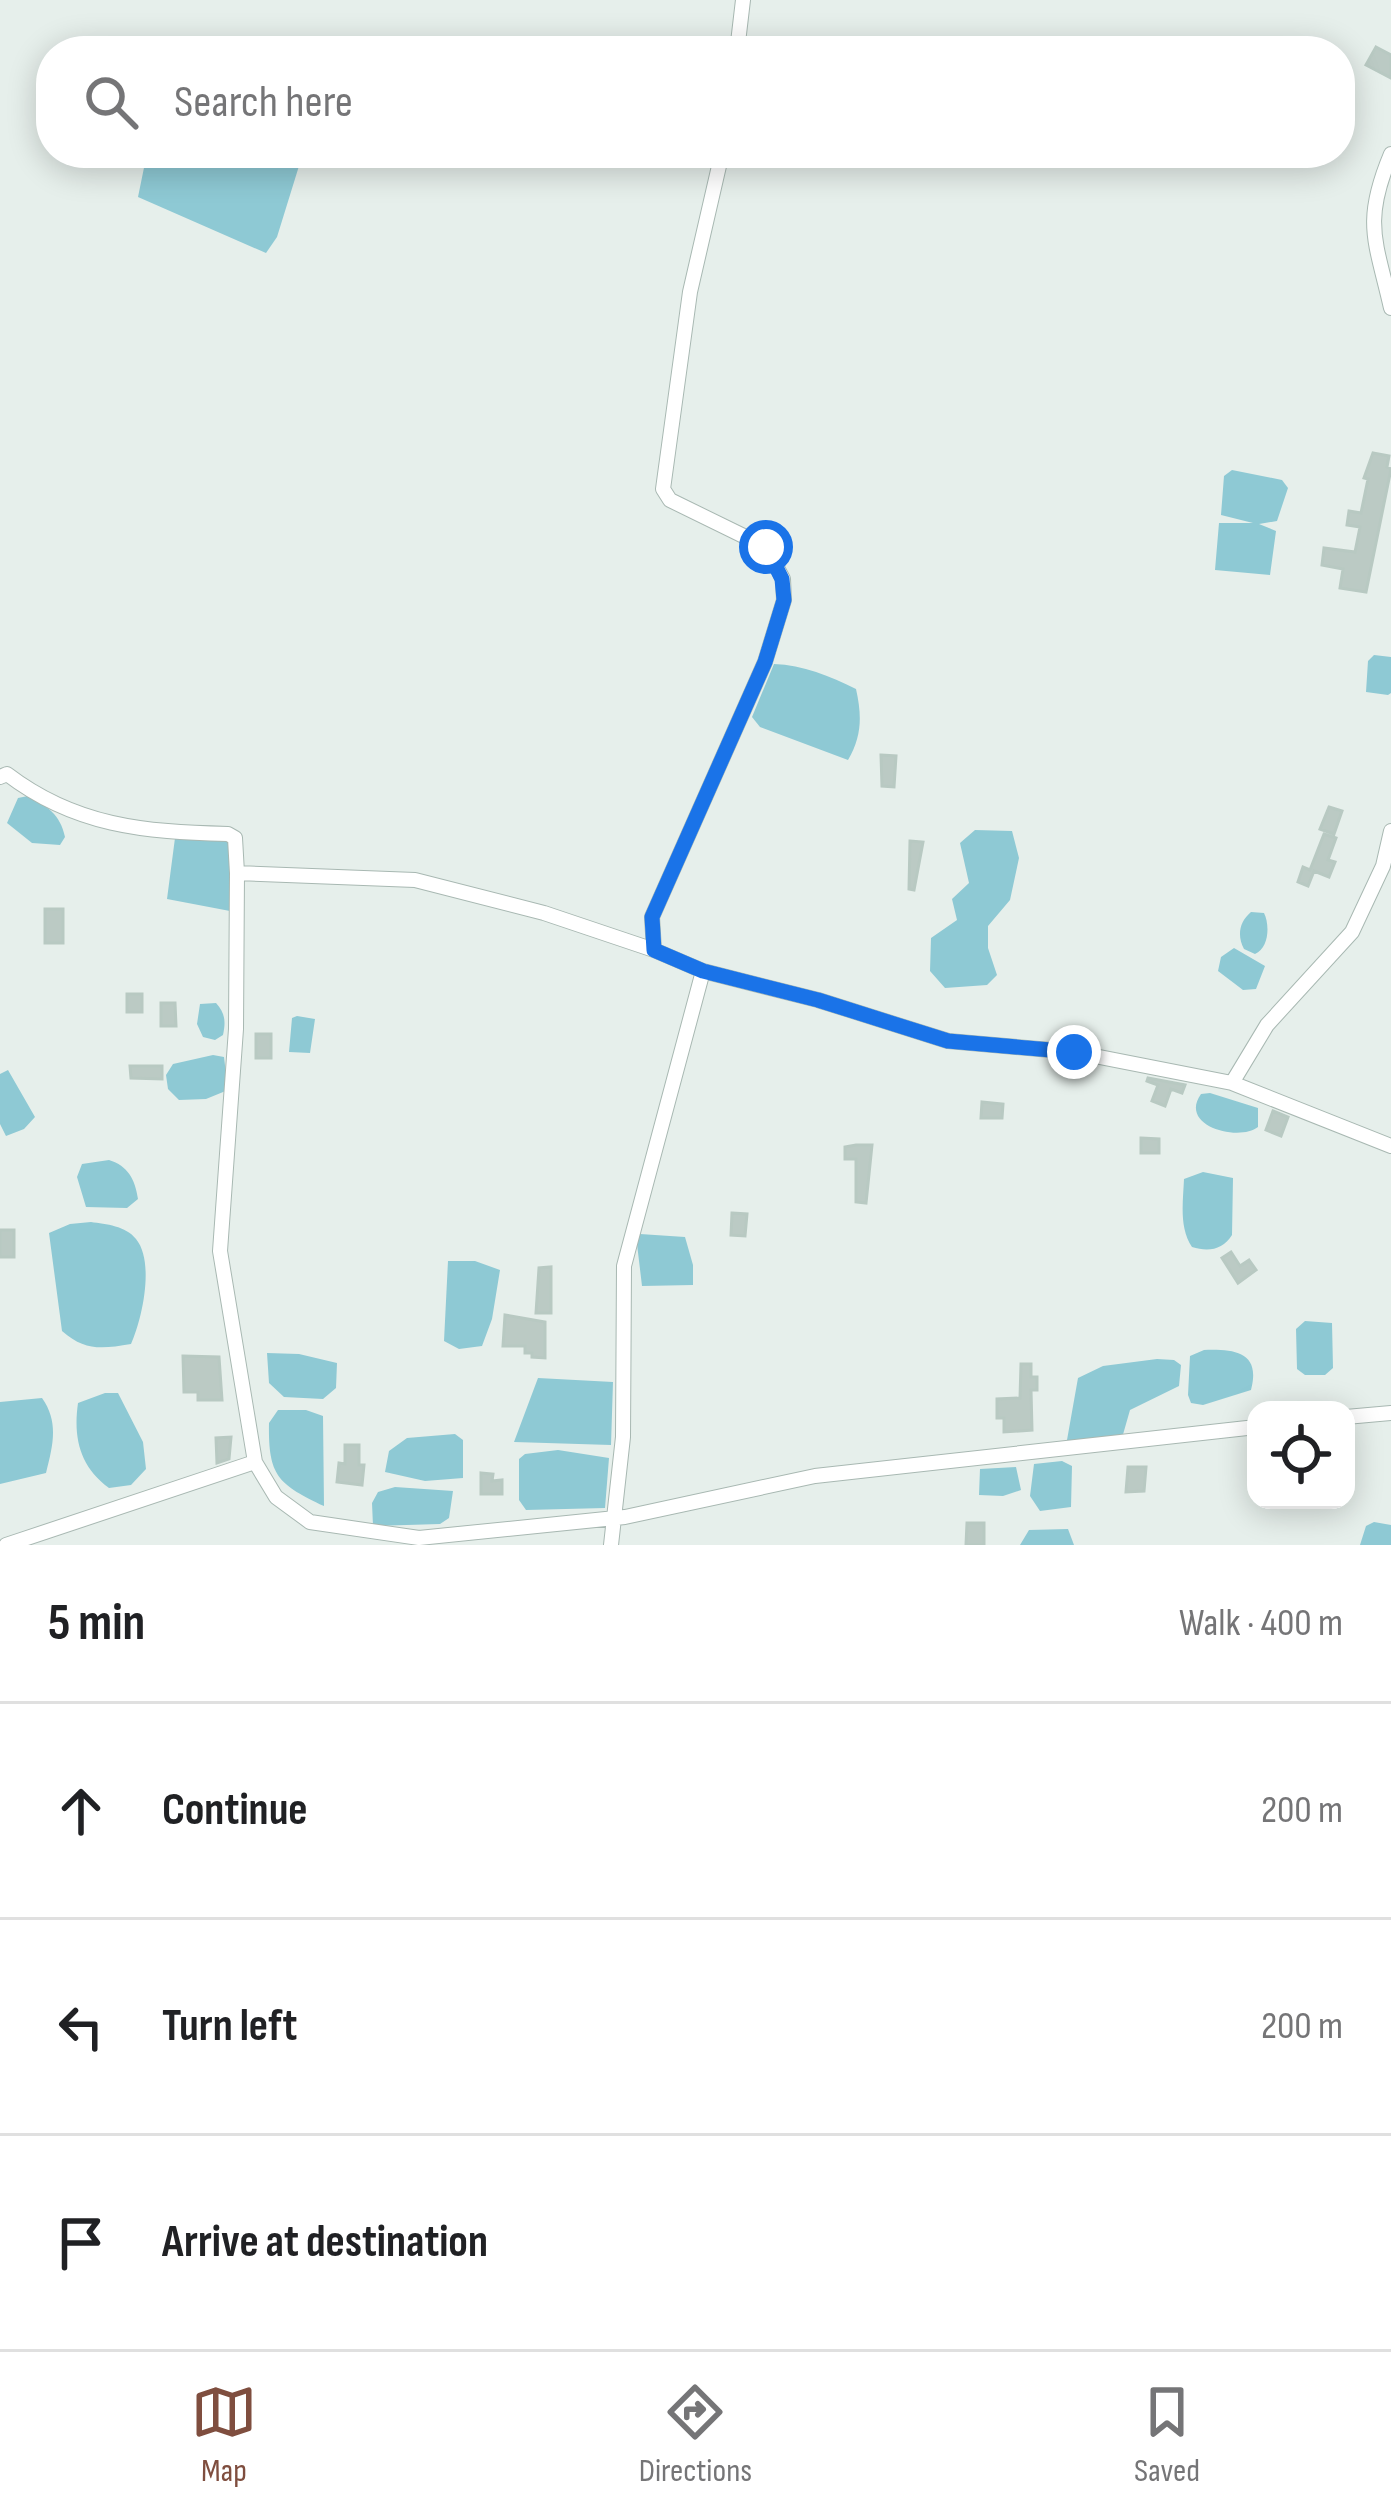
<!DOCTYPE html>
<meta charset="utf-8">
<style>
:root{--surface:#fff;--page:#f6f6f6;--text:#202124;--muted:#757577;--line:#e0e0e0;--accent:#7f4e3f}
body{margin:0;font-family:"Sofia Sans Condensed",sans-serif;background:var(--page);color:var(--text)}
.controls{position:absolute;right:36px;bottom:36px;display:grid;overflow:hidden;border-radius:24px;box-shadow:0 6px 30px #0003}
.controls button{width:108px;height:108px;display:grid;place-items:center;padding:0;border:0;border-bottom:3px solid var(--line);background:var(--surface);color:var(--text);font:60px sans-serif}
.stop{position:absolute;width:36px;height:36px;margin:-27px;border:9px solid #1a73e8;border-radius:50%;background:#fff}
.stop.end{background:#1a73e8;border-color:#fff;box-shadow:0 3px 12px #0008}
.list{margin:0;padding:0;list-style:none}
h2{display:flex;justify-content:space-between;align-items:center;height:156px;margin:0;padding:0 48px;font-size:51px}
h2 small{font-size:39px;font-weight:400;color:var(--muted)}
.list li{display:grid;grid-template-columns:78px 1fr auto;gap:36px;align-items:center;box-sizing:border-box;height:216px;padding:0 48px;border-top:3px solid var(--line)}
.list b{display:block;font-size:45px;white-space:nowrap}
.list em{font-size:39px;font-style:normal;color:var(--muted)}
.icon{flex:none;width:66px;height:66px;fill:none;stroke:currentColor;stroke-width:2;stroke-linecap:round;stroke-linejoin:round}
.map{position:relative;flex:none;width:1391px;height:1545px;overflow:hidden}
.search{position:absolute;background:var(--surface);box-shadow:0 6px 30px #0003;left:36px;right:36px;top:36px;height:132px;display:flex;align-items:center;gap:30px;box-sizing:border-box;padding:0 42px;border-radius:48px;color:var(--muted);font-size:45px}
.sheet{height:804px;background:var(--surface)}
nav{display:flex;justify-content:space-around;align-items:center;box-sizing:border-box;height:168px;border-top:3px solid var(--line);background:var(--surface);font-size:33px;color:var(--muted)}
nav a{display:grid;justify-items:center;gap:6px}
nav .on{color:var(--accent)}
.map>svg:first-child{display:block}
.water{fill:#8ec9d4}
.building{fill:#bbcac4;stroke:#b8c9c2;stroke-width:3}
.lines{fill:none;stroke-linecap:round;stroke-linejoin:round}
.street-casing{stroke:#a8b8b2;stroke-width:16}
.street{stroke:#fff;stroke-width:14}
.route{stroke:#1a73e8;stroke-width:15}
</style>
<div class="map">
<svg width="1391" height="1545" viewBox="0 0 1391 1545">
<rect width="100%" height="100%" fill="#e6efeb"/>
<path class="water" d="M147 153H303L277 237 266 253 138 197Z
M1232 470 1282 480 1288 488 1277 521 1259 524 1276 531 1270 575 1215 570 1219 523H1253L1221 515 1224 476Z
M1374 655 1391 657V693L1388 695 1366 692 1368 661Z
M774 664C803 665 830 676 856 689 862 716 862 736 848 760L760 727 752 717Z
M28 796C48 807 60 814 65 837L60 845 32 843 7 823 18 798Z
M975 830 1012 831 1019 858 1010 900 988 926V948L997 975 987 985 945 988 930 971 931 938 957 920 952 899 969 883 960 843Z
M175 838 231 839 230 911 167 899Z
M1251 912 1264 913C1270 925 1269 948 1255 954L1244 949C1237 936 1239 922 1251 912Z
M1234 948 1265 966 1256 989 1243 990 1218 971 1221 957Z
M216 1003C225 1013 226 1021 223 1035L215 1040 203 1037 197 1024 200 1004Z
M297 1016 315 1019 310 1053 289 1052 292 1018Z
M213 1055 224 1057 228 1090 206 1099 179 1100 168 1089 166 1075 173 1064Z
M8 1070 35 1117 24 1129 6 1136 0 1124V1074Z
M1210 1093 1258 1108V1127C1239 1142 1178 1126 1201 1094Z
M109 1160C128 1166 135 1179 138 1199L127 1208 86 1207 77 1177 82 1164Z
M1203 1172 1233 1178 1232 1235C1223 1250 1208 1252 1192 1247 1179 1227 1183 1203 1184 1179Z
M91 1222C106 1224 126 1226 136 1239 155 1262 142 1320 131 1344 101 1349 85 1351 62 1331L49 1233 70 1224Z
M640 1234 685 1237 693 1265V1285L642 1286 637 1244Z
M448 1261H475L500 1270 492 1319 482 1346 459 1349 444 1341Z
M1305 1321 1332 1323 1333 1368 1325 1375H1305L1297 1369 1296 1329Z
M1204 1350C1235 1349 1261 1352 1251 1390L1203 1405 1191 1403 1188 1395 1190 1356Z
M267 1353 299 1354 337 1363 336 1388 323 1399 284 1397 269 1383Z
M1157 1359 1174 1360 1181 1365 1179 1386 1130 1410 1122 1438 1072 1443 1067 1440 1078 1378 1103 1366Z
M538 1378 613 1382 611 1445 514 1442Z
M105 1393H118L143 1442 146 1469 131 1485 109 1488C80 1467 73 1438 78 1403Z
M42 1398C59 1422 53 1445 46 1473L0 1484V1402Z
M278 1410H306L323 1416 324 1506C278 1484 268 1476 269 1423Z
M455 1434 463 1440V1478L425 1481 385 1472 389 1451 407 1438Z
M558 1450 609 1458 605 1508 526 1510 519 1500V1459L525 1454Z
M1062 1461 1072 1466 1071 1507 1040 1511 1030 1496 1034 1464Z
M1016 1467 1021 1490 1003 1496 979 1495 980 1469Z
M395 1487 453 1491 449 1518 440 1524 373 1526 372 1503 378 1492Z
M1374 1522 1391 1525V1545H1360L1366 1526Z
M1068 1529 1074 1545H1020L1029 1530Z"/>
<path class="building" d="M1376 47 1391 55V78L1366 65Z
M1373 453 1389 456 1387 467 1391 469 1366 592 1340 588 1343 569 1322 565 1324 548 1355 552 1360 527 1347 525 1349 511 1361 513 1368 479 1364 478Z
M881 755 896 756 894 787 882 786Z
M1329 807 1342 811 1334 834 1320 829Z
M1324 834 1336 838 1328 860 1335 862 1329 877 1314 871 1308 886 1298 882 1303 867 1310 870Z
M910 841 923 842 914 890 909 889Z
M45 909H63V943H45Z
M127 994H142V1012H127Z
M161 1003H175L176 1026H161Z
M256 1034H271V1058H256Z
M130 1066H162V1079L131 1078Z
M1148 1078 1185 1085 1182 1093 1171 1089 1165 1106 1152 1101 1158 1085 1147 1081Z
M982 1102 1003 1104 1002 1118H981Z
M1273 1111 1288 1117 1281 1136 1266 1130Z
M1141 1138 1159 1139V1153H1141Z
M856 1145H872L866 1203 856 1202V1159H845V1147Z
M732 1213 747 1214 745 1236 731 1235Z
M0 1230H14V1257H0Z
M1231 1252 1240 1266 1249 1260 1256 1270 1238 1283 1222 1258Z
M551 1267V1313H536L539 1268Z
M505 1315 545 1322V1358L532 1357V1353H525V1346H503Z
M183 1356 219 1357 222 1400H198V1392H184Z
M1021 1364H1031V1377H1037V1390H1031L1032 1430 1004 1432V1418H997V1399L1020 1398Z
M231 1437 229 1459 217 1463 216 1438Z
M345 1445H359V1465H364L362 1485 337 1482 339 1463 345 1464Z
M1128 1467H1146L1144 1491 1126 1492Z
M481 1473 493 1474 492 1481 502 1480V1494H481Z
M967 1523H984V1545H966Z"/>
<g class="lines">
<defs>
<path id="street" d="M737 51 743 0
M1391 154C1362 223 1376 241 1391 308
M0 777 7 774C75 826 144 832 228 834L235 838 237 873
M703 971 818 1000 948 1041 1074 1052 1232 1083 1391 1146
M1232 1083 1267 1025 1352 932 1383 866 1391 831
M1346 1417 1391 1413
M255 1462 220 1251 236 1029 237 873 415 880 544 913 654 950
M6 1545 255 1462 276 1497 310 1522 419 1538 625 1517 815 1476 1256 1427
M611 1545 623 1437 624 1266 703 971 654 950 652 917 765 662 784 600 783 579 766 547 670 500 663 489 690 292 722 153"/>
</defs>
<use href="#street" class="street-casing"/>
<use href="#street" class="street"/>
</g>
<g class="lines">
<path class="route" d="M766 547 782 579 784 600 765 662 652 917 654 950 703 971 818 1000 948 1041 1074 1052"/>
</g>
</svg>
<div class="controls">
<button><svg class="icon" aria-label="locate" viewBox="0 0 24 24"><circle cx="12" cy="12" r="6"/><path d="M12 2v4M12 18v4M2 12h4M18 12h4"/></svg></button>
</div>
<div class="stop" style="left:766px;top:547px"></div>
<div class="stop end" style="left:1074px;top:1052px"></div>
<div class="search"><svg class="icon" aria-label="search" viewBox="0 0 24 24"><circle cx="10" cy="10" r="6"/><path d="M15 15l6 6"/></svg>Search here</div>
</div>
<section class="sheet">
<h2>5 min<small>Walk · 400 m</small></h2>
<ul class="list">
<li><svg class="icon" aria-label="ahead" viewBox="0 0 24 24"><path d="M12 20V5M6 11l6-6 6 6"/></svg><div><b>Continue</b></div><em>200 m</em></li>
<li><svg class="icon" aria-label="left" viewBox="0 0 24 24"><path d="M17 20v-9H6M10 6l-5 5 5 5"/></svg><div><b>Turn left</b></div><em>200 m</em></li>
<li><svg class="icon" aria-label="arrive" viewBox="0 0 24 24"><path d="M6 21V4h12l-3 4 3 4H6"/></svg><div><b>Arrive at destination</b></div></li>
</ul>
</section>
<nav>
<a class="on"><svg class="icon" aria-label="map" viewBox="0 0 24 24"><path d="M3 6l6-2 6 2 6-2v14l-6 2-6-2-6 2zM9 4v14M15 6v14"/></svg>Map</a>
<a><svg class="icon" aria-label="directions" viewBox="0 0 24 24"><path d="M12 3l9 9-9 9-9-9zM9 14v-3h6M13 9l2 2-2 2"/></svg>Directions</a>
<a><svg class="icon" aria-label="saved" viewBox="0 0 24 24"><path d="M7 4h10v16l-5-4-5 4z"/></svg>Saved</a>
</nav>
